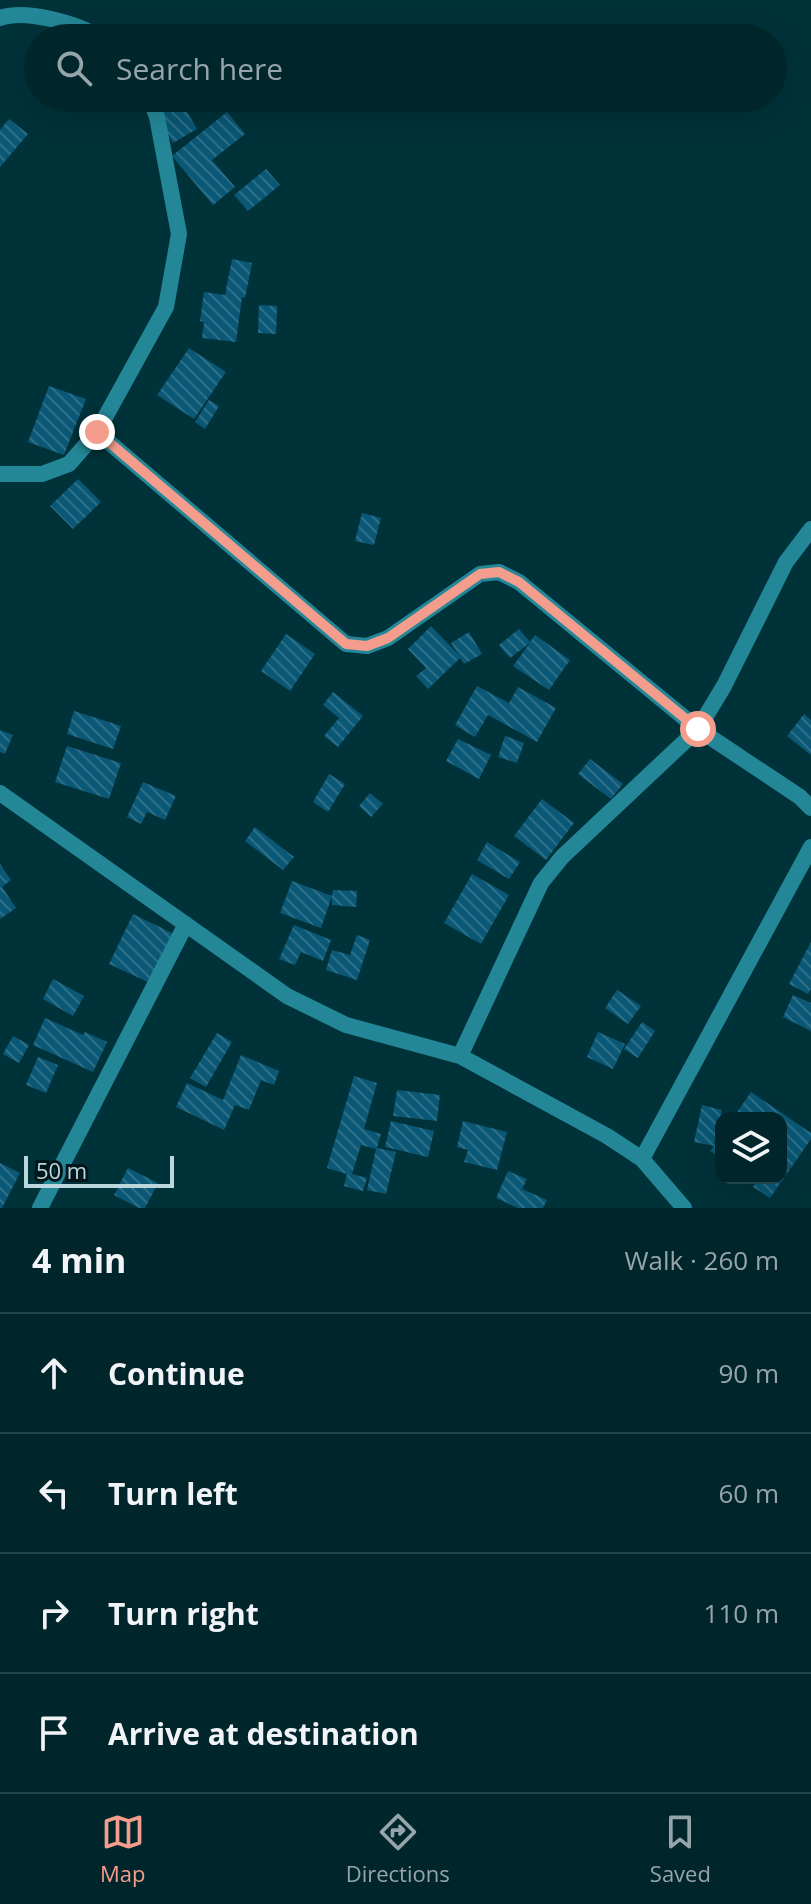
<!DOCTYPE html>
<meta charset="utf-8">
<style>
:root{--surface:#00262c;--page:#0a2e34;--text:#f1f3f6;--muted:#95a5a9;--line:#224348;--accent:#f49d8c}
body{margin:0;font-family:"Open Sans",sans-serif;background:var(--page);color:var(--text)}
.controls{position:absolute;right:24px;bottom:24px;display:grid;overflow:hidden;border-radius:16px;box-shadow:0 8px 32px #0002}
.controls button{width:72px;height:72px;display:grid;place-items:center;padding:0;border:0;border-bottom:2px solid var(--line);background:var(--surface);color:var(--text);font:40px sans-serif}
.scale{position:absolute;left:24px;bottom:20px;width:150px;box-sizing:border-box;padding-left:8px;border:4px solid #bbd7dd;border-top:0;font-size:22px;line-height:28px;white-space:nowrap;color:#bbd7dd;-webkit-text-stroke:6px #01171c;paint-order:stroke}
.stop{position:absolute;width:24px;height:24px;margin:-18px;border:6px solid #f49d8c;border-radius:50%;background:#fff}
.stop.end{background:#f49d8c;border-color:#fff;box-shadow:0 2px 8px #0008}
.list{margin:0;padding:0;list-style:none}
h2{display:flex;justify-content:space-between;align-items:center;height:104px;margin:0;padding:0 32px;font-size:34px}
h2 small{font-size:26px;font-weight:400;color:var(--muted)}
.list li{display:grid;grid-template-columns:52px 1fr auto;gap:24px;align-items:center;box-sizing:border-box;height:120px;padding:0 32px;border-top:2px solid var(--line)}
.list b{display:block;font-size:30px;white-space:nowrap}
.list em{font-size:26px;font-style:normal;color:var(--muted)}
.icon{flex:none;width:44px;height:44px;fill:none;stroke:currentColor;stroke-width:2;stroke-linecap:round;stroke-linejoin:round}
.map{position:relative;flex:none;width:811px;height:1208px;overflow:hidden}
.search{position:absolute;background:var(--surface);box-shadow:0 8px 32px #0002;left:24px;right:24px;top:24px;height:88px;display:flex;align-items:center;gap:20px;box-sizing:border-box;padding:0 28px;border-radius:44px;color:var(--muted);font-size:30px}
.sheet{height:584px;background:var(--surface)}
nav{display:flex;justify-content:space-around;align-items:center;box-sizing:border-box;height:112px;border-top:2px solid var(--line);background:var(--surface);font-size:22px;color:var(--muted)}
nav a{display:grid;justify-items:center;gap:4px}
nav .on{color:var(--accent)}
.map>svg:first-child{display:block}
.building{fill:url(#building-back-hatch)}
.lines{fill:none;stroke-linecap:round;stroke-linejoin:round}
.street{stroke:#248798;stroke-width:16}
.route{stroke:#f49d8c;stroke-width:10}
</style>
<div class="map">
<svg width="811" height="1208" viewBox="0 0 811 1208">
<defs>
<pattern id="building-back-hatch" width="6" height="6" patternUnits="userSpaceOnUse" patternTransform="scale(2)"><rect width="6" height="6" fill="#0a5876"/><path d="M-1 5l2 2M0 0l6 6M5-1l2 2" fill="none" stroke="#2c6f89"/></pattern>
</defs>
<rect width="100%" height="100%" fill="#00323a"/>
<path class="building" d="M147 98H179L197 129 173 143Z
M227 112 245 134 212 160 235 187 213 205 172 156Z
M9 119 28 134 0 167V130Z
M266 169 280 185 248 211 234 195Z
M232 259 252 263 245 298 242 297 236 342 202 338 204 322 200 321 204 292 225 295Z
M259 305 277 306 276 334 258 333Z
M189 348 226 372 194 419 157 395Z
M49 386 86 399 64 455 28 442Z
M209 400 219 406 205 429 195 422Z
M78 479 101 502 73 529 50 506Z
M362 513 381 518 374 545 355 541Z
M431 626 458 654 451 643 469 632 482 654 464 664 460 658 428 689 416 676 426 668 408 649Z
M519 629 530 642 535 635 570 660 549 690 513 666 530 643 510 658 499 645Z
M286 634 315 654 290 691 261 671Z
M477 686 509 703 518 687 556 708 537 742 488 715 475 737 455 725Z
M333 692 363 716 338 747 324 736 339 718 323 705Z
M74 711 121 726 113 749 67 734Z
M804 714 811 720V755L787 736Z
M0 730 13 735 5 754 0 752Z
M505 736 524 743 517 763 498 757Z
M458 739 491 755 479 779 446 761Z
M67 746 121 763 109 799 55 782Z
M590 759 623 784 611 799 578 774Z
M329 774 345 784 328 812 313 802Z
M143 782 176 796 165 820 147 812 141 824 127 817Z
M370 793 383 804 371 817 359 806Z
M542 799 574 823 546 860 514 836Z
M255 827 294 857 283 870 245 841Z
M487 842 520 862 509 879 477 860Z
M0 864 11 880 2 887 16 908 0 919Z
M472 874 509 895 481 944 444 923Z
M292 881 332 896 333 890 357 891 356 907 332 905V896L321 928 280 913Z
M133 914 174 934 150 983 109 964Z
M294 925 331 940 323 961 301 952 295 965 279 959Z
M357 935 370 940 357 980 326 970 332 950 350 955Z
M811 942V989L808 994 789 984Z
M53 979 84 996 73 1016 43 999Z
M617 990 641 1006 628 1024 605 1008Z
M793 995 811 1003V1031L783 1017Z
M45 1018 83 1035 85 1032 107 1042 93 1072 33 1045Z
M642 1022 655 1031 638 1058 624 1049Z
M598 1032 625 1044 613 1069 587 1057Z
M217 1033 232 1042 206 1087 190 1078Z
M13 1036 29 1045 19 1063 3 1054Z
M241 1055 279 1071 274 1085 261 1080 249 1110 235 1105 224 1130 176 1107 187 1083 223 1100Z
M38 1057 58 1065 46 1093 26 1085Z
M354 1076 377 1083 364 1129 381 1134 377 1148 396 1152 386 1194 367 1190 376 1149 361 1145 352 1174 367 1178 363 1191 344 1186 347 1174 327 1168Z
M397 1090 440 1095 437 1121 393 1116Z
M751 1092 811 1133V1139L770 1198 753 1187 759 1178H781V1146L784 1142 781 1139V1118H733Z
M702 1105 722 1110 714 1145 721 1135V1158L710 1151 714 1146 694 1142Z
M391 1121 434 1131 428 1157 385 1147Z
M463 1121 507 1132 497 1170 464 1162 468 1150 457 1147Z
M0 1163 20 1173 2 1208H0Z
M128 1168 158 1183 145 1208H139L114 1195Z
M508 1171 527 1179 522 1189 547 1200 543 1208H518L496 1198Z"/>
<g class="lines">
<path class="street" d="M0 18C24 9 79 23 99 38
M97 432 346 644 367 646 388 638 480 574 499 572 519 582 698 729 800 797 811 808
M0 474H42L69 464 97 432 166 307 179 234 157 117 150 98
M0 793 287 996 346 1025 460 1056 607 1136 642 1159 684 1208
M460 1056 541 883 562 857 698 729 724 686 786 562 811 529
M642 1159 811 847
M40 1208 186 924"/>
</g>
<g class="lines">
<path class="route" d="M97 432 346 644 367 646 388 638 480 574 499 572 519 582 698 729"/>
</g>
</svg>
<div class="controls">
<button><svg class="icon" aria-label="layers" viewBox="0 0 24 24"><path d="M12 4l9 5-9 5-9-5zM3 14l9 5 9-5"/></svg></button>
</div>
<div class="scale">50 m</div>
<div class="stop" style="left:698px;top:729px"></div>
<div class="stop end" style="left:97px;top:432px"></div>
<div class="search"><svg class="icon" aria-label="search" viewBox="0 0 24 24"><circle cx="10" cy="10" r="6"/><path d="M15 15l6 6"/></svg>Search here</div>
</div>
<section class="sheet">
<h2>4 min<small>Walk · 260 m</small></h2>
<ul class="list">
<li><svg class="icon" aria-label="ahead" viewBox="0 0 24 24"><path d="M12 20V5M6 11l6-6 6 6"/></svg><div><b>Continue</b></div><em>90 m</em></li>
<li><svg class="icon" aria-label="left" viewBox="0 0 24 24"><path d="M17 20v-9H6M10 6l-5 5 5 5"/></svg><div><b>Turn left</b></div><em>60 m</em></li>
<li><svg class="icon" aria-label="right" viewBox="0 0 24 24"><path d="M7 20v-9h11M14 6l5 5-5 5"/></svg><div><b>Turn right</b></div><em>110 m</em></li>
<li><svg class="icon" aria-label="arrive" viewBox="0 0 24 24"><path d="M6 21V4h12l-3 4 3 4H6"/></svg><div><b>Arrive at destination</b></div></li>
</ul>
</section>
<nav>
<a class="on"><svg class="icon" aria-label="map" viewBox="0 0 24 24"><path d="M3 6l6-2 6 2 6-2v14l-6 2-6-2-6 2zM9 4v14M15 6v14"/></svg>Map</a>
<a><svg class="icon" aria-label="directions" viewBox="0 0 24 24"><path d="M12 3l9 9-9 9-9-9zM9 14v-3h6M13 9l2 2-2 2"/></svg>Directions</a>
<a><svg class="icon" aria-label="saved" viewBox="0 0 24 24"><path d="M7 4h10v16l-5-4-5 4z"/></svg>Saved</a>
</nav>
